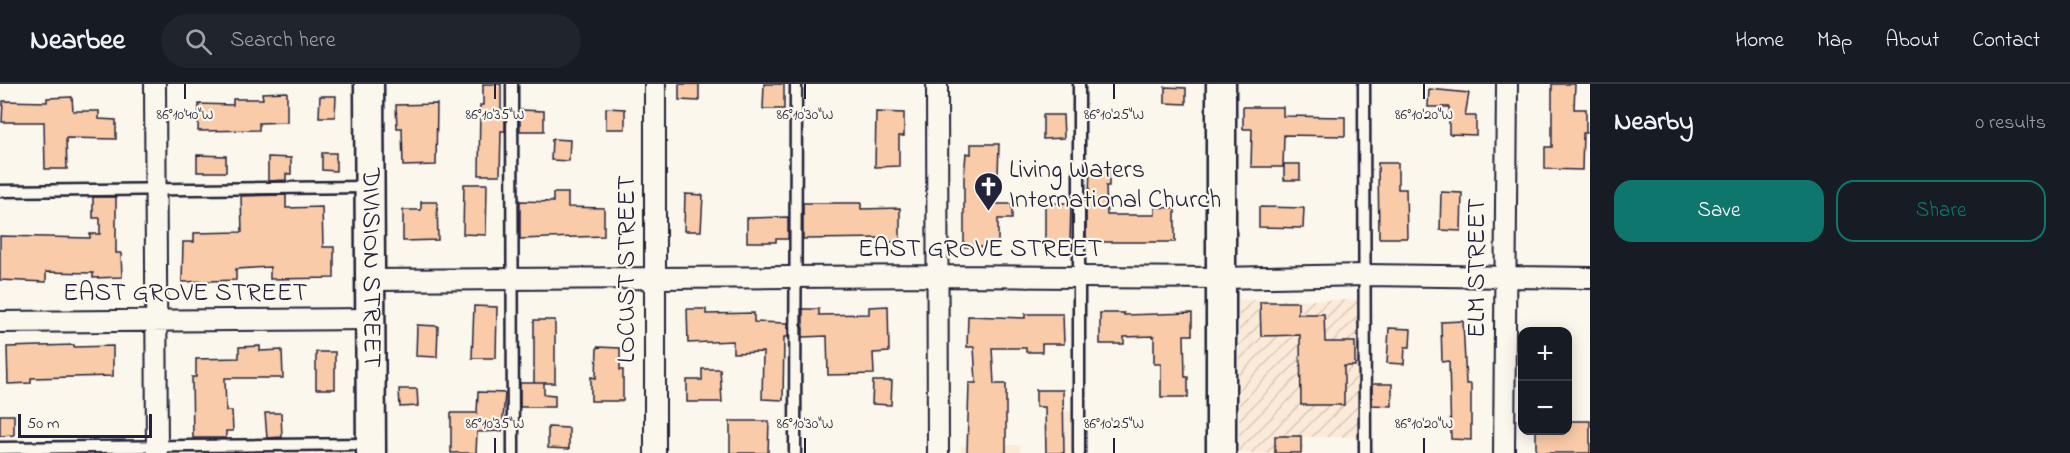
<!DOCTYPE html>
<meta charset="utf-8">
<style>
:root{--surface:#171b24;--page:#20242c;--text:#f1f3f6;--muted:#9ea1a6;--line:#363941;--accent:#0f766e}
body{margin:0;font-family:"Indie Flower",sans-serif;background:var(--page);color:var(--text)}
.controls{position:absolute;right:18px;bottom:18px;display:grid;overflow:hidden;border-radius:12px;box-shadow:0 3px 15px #0003}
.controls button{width:54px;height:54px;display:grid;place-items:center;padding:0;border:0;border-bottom:2px solid var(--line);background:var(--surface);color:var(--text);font:30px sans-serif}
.scale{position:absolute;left:18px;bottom:15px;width:134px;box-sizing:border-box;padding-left:6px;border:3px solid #22223b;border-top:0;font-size:16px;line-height:21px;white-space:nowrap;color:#22223b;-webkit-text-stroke:4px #fbf7ec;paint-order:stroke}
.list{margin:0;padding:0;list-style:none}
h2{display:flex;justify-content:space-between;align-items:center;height:78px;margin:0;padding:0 24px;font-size:26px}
h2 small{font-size:20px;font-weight:400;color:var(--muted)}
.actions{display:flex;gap:12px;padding:18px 24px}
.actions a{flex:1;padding:14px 0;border:2px solid var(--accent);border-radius:18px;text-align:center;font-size:21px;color:var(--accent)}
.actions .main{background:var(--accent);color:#fff}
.icon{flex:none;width:33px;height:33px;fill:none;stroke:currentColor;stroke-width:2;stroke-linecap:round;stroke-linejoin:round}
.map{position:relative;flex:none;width:1590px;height:369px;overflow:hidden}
header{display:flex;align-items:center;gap:36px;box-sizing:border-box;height:84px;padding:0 30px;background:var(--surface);border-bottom:2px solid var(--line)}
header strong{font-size:28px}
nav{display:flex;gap:33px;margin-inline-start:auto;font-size:21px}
.search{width:420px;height:54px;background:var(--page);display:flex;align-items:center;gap:15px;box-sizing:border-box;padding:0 21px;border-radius:33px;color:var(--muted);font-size:22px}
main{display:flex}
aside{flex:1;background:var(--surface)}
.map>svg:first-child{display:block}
.built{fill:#fbead8}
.industrial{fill:url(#industrial-furrows)}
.building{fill:#facba8;stroke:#22223b;stroke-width:1.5}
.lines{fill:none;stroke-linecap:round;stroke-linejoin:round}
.lane-casing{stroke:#22223b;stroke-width:15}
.street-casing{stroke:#22223b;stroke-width:24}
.secondary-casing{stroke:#22223b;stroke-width:33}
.lane{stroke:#fbf7ec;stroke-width:10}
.street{stroke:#fbf7ec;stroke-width:20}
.secondary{stroke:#fbf7ec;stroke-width:28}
.ticks{fill:none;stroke:#22223b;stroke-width:2}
.labels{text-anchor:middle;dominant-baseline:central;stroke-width:4.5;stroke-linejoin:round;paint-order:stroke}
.poi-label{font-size:26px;fill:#22223b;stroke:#fbf7ec;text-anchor:start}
.street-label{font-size:26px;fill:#22223b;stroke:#fbf7ec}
.ticks-label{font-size:15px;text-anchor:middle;fill:#22223b;stroke:#fbf7ec;stroke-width:4.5;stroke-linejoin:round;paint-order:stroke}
</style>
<header>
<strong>Nearbee</strong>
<div class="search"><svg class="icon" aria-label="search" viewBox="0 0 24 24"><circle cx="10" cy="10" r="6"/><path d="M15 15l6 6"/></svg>Search here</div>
<nav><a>Home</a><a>Map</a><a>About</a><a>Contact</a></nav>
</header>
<main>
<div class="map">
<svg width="1590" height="369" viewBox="0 0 1590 369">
<defs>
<pattern id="industrial-furrows" width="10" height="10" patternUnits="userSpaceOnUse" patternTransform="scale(1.5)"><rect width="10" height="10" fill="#fbead8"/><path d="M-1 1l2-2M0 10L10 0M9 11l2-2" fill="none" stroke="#d7c8ba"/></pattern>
</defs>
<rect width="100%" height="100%" fill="#fbf7ec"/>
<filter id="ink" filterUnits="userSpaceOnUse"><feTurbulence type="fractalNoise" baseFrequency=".0167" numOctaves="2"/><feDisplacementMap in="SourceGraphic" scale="12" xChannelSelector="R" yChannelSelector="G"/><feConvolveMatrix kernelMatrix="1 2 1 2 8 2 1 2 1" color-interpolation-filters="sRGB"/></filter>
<g filter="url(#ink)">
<path class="built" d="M1045 327H1073V369H1045Z
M1020 361V369H961V362Z
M296 363H346V369H296Z"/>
<path class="industrial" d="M1239 216H1360L1359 353H1303V369H1239Z"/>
<path class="building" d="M483 0H501V26H505V47H501L500 91H479L480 21H483Z
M679 0H699V17L679 16Z
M764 0H784V25H763Z
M1552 0H1575L1574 25H1586V49H1583L1582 86 1545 85V63H1552Z
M1165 3 1186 4V20L1165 19Z
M1429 5 1469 9 1465 32H1476V51L1449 50V23H1428Z
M287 8V38L259 39V46L198 47 199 20 233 21V15H263L262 9Z
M320 12H336L335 33H319Z
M72 13 73 27H99V35L116 36V55L66 54 67 85H45L44 38H2L3 17 47 18V14Z
M437 20 436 81 403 82 402 44H397L396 21Z
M1243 23H1283V32L1345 33V52L1284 51 1283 83H1251L1252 45H1243Z
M606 24 625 25V45H606Z
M520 26 544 27V47H520Z
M876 28 904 29V52H899V82L875 83Z
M1043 31H1063L1064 54 1043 55Z
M552 55 570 56 569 77 551 76Z
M971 60H999L997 120H1012V135H998V163H964V94L966 69 971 70Z
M322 69H336V87L322 86Z
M197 71 226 72V88H197Z
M268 73 291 74V90H286V96L268 97Z
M1378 79H1398V105H1406L1407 154H1379Z
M1284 80H1300V96H1284Z
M1090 84H1109V102H1106L1107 131H1155V123L1175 124V158H1086V113L1089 112Z
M464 100H487L486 151 463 150Z
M1441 108 1462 109 1461 147 1440 146Z
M553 109H568V123L604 124V152L520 155V117L553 118Z
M685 110 703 111 701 147H684Z
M286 111V124L322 123 323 163H334V194L270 195V183L236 185V196L182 198 183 158H194V149L242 148 241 112Z
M93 113H116V169H121L122 193 93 194V189L46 188V198L0 196V152L90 154V150H100V134H93Z
M421 118H437L438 156 403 157V126H421Z
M803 119H861V125L900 124V158H886V154L803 155Z
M1045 119H1071L1070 159H1045Z
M1259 123 1304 124 1303 144 1259 143Z
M788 133V155H776V158H747V134Z
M1260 218H1298V230H1324L1325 258H1355V282H1344V321H1301L1300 251 1261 252Z
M474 222 497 223 496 274H472Z
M888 222 889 268 873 269 874 290 828 291 827 252 803 253V225H819V231L869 230V223Z
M687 225H706V230L754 229V238L788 239V253H784L783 316 762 315 763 268 733 269V257L688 259Z
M1100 229H1124V231L1192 229V251H1184L1185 293H1188V313H1161V280H1154V252L1124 253V260H1100Z
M1025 230H1063L1064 260H1042V268H1026V264H992L994 300H1006V369H967L969 299H976L974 263H967L968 232 1025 234Z
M534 236H555V299H534Z
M1463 237 1466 300H1471V356L1451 355 1449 277 1442 278 1441 238Z
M417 241 438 242 437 273 416 272Z
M1389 244 1411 245 1410 263H1405L1404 280 1387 279Z
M74 261V263L113 262V292L31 294V299L8 300 7 263Z
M260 262V267L282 266 283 294H225L226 327H232L233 347H226V354H193L192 293H196V275L239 274V263Z
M597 263 620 264V286H623V317H591V293L596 294Z
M316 268H335V305H316Z
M702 285H720L722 318H687V296H702Z
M873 297H892L891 321 872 320Z
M520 299H544V310L555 311V323H520Z
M1372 300H1392V322L1372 321Z
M399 305H417L418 322 400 323Z
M1036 306H1063L1064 369H1046L1045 323H1036Z
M478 308 505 309 502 347 477 348 476 369H451V329H477Z
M265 329H281L282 353 267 354Z
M0 331H14V351L0 352Z
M730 337H769L768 369H730Z
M1568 337H1590V369H1536V346H1568Z
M548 343 569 344V365L548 364Z
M1275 352H1301V369H1275Z"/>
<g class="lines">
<defs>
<path id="lane" d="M512 0 513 369
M1364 0 1365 369
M0 107 369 103
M0 364 369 360
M795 369 796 0
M1079 369V0"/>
<path id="street" d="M155 0 157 369
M655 0V369
M937 0 938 369
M370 196 937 192 1221 194 1365 191 1590 194
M0 238 370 235
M1504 369 1507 0"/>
<g id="secondary">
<path id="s1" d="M369 0 371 369"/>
<path d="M1221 0V369"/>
</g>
</defs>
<use href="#lane" class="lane-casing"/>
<use href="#street" class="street-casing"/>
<use href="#secondary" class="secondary-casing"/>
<use href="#lane" class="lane"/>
<use href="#street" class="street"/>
<use href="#secondary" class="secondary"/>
</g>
</g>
<path class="ticks" d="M185 0V15M495 0V15M805 0V15M1114 0V15M1424 0V15M495 354V369M805 354V369M1114 354V369M1424 354V369"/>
<defs>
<symbol id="church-pin" viewBox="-11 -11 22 30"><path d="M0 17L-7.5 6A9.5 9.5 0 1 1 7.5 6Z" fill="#22223b" stroke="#fbf7ec"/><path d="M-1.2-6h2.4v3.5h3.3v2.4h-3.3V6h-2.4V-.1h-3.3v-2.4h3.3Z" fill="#fff"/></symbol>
</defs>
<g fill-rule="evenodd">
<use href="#church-pin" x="972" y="86" width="33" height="45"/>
</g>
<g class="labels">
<g class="poi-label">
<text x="1009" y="87">Living Waters<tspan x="1009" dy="30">International Church</tspan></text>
</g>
<g class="street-label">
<text x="980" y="166">EAST GROVE STREET</text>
<text stroke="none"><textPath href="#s1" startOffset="184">DIVISION STREET</textPath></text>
<text transform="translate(1478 184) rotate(-90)">ELM STREET</text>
<text transform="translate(628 185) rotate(-90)">LOCUST STREET</text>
<text x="185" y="210">EAST GROVE STREET</text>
</g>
</g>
<g class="ticks-label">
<text x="185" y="35">86°10'40"W</text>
<text x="495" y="35">86°10'35"W</text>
<text x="805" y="35">86°10'30"W</text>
<text x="1114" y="35">86°10'25"W</text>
<text x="1424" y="35">86°10'20"W</text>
<text x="495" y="344">86°10'35"W</text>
<text x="805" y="344">86°10'30"W</text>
<text x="1114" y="344">86°10'25"W</text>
<text x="1424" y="344">86°10'20"W</text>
</g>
</svg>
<div class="controls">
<button>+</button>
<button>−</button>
</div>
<div class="scale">50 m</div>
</div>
<aside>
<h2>Nearby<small>0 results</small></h2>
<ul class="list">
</ul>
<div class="actions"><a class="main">Save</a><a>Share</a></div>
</aside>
</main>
